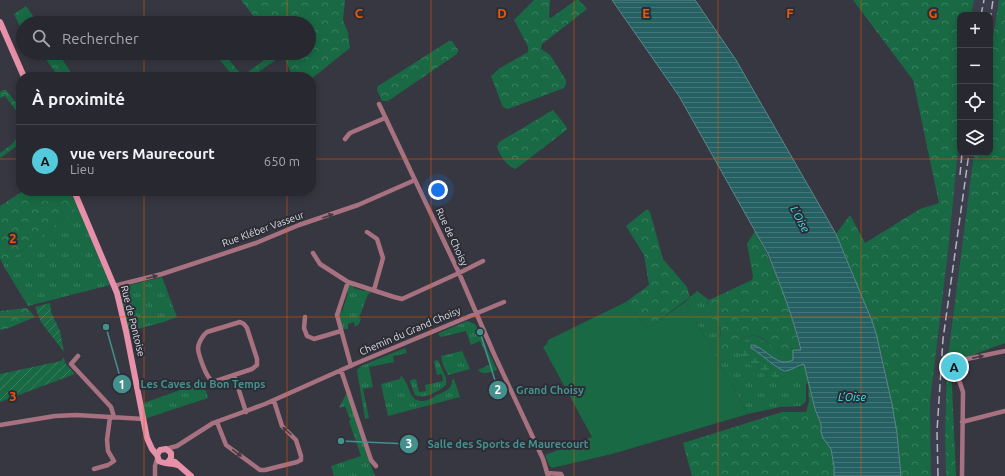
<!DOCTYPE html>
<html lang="fr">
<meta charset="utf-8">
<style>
:root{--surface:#282930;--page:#303138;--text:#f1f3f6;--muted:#a5a6ab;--line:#44454c;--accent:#54cadd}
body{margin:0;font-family:Ubuntu,sans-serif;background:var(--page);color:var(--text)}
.controls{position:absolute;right:12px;top:12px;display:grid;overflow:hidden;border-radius:8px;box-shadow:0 2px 10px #0003}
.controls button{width:36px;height:36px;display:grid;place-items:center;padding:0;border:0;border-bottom:1px solid var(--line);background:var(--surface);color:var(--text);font:20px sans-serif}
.you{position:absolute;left:438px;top:190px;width:14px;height:14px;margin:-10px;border:3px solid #fff;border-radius:50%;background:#1a73e8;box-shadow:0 0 0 6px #1a73e833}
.badge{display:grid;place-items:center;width:26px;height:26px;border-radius:50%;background:var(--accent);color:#111;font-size:13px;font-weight:700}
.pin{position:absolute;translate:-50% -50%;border:2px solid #fff;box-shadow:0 1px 4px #0006}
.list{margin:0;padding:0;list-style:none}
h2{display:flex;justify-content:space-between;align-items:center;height:52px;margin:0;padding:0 16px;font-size:17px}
h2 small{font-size:13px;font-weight:400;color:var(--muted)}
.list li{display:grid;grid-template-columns:26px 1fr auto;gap:12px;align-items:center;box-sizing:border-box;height:72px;padding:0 16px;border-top:1px solid var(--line)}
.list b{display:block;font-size:15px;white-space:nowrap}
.list p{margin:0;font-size:13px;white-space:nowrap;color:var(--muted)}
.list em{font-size:13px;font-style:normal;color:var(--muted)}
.icon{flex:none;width:22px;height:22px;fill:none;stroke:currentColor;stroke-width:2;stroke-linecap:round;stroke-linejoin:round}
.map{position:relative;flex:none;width:1005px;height:476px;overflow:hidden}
.search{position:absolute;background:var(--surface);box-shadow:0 2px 10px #0003;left:16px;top:16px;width:300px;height:44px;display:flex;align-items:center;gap:10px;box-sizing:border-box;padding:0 14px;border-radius:22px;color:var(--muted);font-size:15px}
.panel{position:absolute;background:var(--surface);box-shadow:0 2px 10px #0003;left:16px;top:72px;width:300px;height:124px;border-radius:16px}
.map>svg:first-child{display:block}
.built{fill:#3d3e4d}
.grass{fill:url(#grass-tufts)}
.forest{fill:url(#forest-crowns)}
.wetland{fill:url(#wetland-marsh)}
.garden{fill:url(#garden-furrows)}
.pitch{fill:#196a44}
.water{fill:url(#water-rules);stroke:#5c868a}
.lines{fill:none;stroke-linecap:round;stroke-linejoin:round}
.minor{stroke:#a87180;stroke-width:4.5}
.secondary{stroke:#e790a9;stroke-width:6}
.rail{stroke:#b4b5bc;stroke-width:1.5;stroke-dasharray:8 4;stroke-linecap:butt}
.oneway{fill:#453b45}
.grid{fill:none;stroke:#e8590c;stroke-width:1;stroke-opacity:0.55}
.labels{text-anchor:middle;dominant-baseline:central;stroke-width:4;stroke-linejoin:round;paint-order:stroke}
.street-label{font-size:10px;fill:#dedfe5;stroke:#2c2d36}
.water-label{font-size:11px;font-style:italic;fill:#40e7ef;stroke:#2c2d36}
.grid-label{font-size:13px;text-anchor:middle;font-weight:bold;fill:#e8590c;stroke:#2c2d36;stroke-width:4;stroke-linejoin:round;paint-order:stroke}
.leader{fill:none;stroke:#43908c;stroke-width:1.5}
.callout-dot{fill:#43908c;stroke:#2c2d36;stroke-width:1.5}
.mark-label{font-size:12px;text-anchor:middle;font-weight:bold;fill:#fff}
.callout-label{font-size:11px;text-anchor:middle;font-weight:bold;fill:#43908c;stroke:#2c2d36;stroke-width:4;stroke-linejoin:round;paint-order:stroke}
</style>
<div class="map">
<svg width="1005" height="476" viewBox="0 0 1005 476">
<defs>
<pattern id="grass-tufts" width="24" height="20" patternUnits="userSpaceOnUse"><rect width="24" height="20" fill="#196a44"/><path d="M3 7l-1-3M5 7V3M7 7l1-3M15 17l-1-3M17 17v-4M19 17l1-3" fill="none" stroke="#3a7f5f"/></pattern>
<pattern id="forest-crowns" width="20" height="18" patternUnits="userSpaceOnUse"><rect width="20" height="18" fill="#196a44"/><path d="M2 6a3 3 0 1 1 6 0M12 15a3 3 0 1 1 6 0" fill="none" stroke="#3a7f5f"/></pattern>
<pattern id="wetland-marsh" width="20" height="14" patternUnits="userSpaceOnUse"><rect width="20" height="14" fill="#196a44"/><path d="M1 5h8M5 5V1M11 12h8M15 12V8" fill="none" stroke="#3a7f5f"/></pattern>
<pattern id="garden-furrows" width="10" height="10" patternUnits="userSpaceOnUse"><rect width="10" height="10" fill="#196a44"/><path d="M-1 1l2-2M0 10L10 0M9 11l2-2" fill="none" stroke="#3a7f5f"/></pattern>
<pattern id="water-rules" width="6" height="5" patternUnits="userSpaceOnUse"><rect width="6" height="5" fill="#256063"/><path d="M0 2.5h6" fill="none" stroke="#447679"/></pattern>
</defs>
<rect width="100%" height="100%" fill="#363740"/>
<path class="built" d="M974 0H999L990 56V15H971Z
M960 128V153H974L947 364 945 433 946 476H931L930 402 949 243Z"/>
<path class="grass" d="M78 208 110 285 28 306 3 265Z
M162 277 177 317 164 322 129 331 119 288Z
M348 284 356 285 353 288 364 291 367 288 370 291V294H368L359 318 361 319 359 324 355 327 354 322 348 324V329H343L337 315 339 308 342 312 348 293 345 289Z
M697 291 709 300 707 303 720 330C722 336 720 338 715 341L738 343 741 339C763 328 769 347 785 358H790L789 348 800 349 815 409 810 412H806L809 401 808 384 806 383V401L801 406 780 407 748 414 685 302Z
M467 321 475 324 497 370C490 372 483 376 478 370L491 364 480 341 471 345 466 331 441 337 439 336V333Z
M405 348 407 353 393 356 394 362 369 367 373 387 363 389 369 418 365 419 357 370 361 366Z
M462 351 470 369 448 375 443 365 441 356Z
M438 360 446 378V385C440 391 423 400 415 395L410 382 411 380 416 379 419 392 426 391 425 385 443 381 442 374 437 375 434 361Z
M401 376C412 385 407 406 428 400 432 399 435 395 439 394 446 391 452 389 452 380L454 379 460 397 388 416 381 384 400 379Z
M203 382 208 398 144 419 141 404Z
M347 392 367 455 375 476H334L331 466 361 456 349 421 351 420 349 417 345 406 339 408Z"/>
<path class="forest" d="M241 0H345L343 20 348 33 350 48 311 79V77H293L283 55 251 77H234L214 53H223L241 74H245L274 53H309V23H259Z
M534 0H550L549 17 551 18 576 0H579L587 9 542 44 541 49 550 55 566 80V84L564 88 508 109 504 108 502 105 491 76 500 68 528 52V47L514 20Z
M853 0H974L971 15H960V128L949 243 930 402 931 476H901C900 463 899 449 897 436 892 397 883 359 872 321L836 234 850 215 865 243 920 209 939 203 913 80Z
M999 0H1005V343L951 363 956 476H946L945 433 947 364 974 153H990V56Z
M26 6 38 23H23V33L14 14Z
M449 41H452L458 50 457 54 388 101H382L377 90 378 86Z
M41 53H58L74 77H59Z
M3 90H6L21 109V117L5 96 0 98V92Z
M553 110 566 126 567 129 565 131 517 168 515 169C505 164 501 157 497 147L499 142Z
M21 133V143L0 158V153L11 145Z
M23 191H70L78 208 3 265 0 258V206Z
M647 209 650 212 663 259 687 287 690 297 653 325 646 327 626 302 649 285 644 255 626 226Z
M755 231C775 268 791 308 800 349L790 348V358L788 359C769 352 767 326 741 339L736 350C727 353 721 351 715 344V341C718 339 721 338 721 334 722 324 701 315 709 300L752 280 753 276 747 244Z
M27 308 35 317 9 328 0 330V311Z
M815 409 821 424V432L823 438 831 449 834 466V476H692L683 443 782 412H810Z"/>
<path class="wetland" d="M756 337 767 344 785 360H791L800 349 804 366 797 368 789 377 780 379 764 374 744 361 739 351 743 342 750 338Z"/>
<path class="garden" d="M50 303 51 312 60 331 64 352 41 322 35 307Z
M64 357 65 363 75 374 0 402V374L61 361Z"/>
<path class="pitch" d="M626 302 646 327 653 325 685 302 748 414 612 454 552 468 549 465 545 455 592 437 543 347 547 344 548 340Z"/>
<path class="water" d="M612 0H695L736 60 836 234 872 321 876 333 892 404 897 434 901 476H834V466L831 449 823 438 821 432V424L815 409 804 364C798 365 792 370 786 371 780 372 759 352 751 348V345C766 346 776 369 793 360V350H801C793 317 781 286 768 254L679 96Z"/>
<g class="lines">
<path class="minor" d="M379 104 459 273 494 354 543 459 548 476
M345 139 350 133 385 118
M367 232 377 239 383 258 374 290
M313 253 320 264 348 282 394 297 402 299 459 273 483 261
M348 282 337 315 351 366
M114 286 162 274 256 243 299 225 358 205 415 180
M305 317 304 328 307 336 314 339 341 331
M240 322 244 324 247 328 257 359V365L252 369 216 381H212C206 377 199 356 198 349 198 343 203 335 207 332Z
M78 356 71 364 111 407 114 417
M341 370 371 460 376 466
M234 375 246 412
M217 422 226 445 260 470H265L297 462 301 460V456L296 440 282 426 274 401
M962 422 1005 411
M0 425 55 416 76 415 144 419
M166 449 177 446 213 423 265 404 357 363 504 302
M94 469 108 465 114 461 108 451 107 440 110 417
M547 473 561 474 562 476
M155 476V466L157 459
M962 476 963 392 956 371V363L962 360 1005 351"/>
<path class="secondary" d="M0 22 24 77
M74 191 117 293 126 331 147 438 152 449 157 455
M175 462 191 476
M167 463 171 458V453L166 449 160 450 157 455 159 461C164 464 171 463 177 465"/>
<path class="rail" d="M981 15 984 0
M990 21 993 0
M960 175 962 153
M938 476 937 431 943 339 969 153"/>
</g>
<defs><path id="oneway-solid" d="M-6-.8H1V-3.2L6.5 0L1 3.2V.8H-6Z"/></defs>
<g class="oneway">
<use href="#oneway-solid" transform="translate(328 216) rotate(-19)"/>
<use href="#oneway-solid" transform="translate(152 277) rotate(-14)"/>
<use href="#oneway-solid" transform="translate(978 357) rotate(-11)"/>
<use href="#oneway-solid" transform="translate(287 431) rotate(-138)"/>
<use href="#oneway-solid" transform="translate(237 453) rotate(36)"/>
</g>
<path class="grid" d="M144 0V23M287 0V23M431 0V476M574 0V476M718 0V476M861 0V476M144 53V77M287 53V77M0 159H21M311 159H1005M144 191V476M287 191V476M0 317H1005"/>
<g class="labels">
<g class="street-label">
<text transform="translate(263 229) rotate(-20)">Rue Kléber Vasseur</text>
<text transform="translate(452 237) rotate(65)">Rue de Choisy</text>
<text transform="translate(133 321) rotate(76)">Rue de Pontoise</text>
<text transform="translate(410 331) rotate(-23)">Chemin du Grand Choisy</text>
</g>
<g class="water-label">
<text transform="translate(800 219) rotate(62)">L'Oise</text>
<text x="852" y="397">L’Oise</text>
</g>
</g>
<g class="grid-label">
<text x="359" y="18">C</text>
<text x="502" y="18">D</text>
<text x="646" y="18">E</text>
<text x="790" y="18">F</text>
<text x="933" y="18">G</text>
<text x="13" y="243">2</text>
<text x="13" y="401">3</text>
</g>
<path class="leader" d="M106 327L122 384M480 332L498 390M341 441L409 444"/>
<g class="callout-dot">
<circle cx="106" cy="327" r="4"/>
<circle cx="480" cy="332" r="4"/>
<circle cx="341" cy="441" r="4"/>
<circle cx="122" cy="384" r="10"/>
<circle cx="498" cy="390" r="10"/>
<circle cx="409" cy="444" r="10"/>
</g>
<g class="mark-label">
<text x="122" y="389">1</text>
<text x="498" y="394">2</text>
<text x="409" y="448">3</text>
</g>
<g class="callout-label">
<text x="203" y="388">Les Caves du Bon Temps</text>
<text x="550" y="394">Grand Choisy</text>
<text x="508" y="448">Salle des Sports de Maurecourt</text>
</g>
</svg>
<div class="controls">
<button>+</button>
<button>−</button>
<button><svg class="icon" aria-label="locate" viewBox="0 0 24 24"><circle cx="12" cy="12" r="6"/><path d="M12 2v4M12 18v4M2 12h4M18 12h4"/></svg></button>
<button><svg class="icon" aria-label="layers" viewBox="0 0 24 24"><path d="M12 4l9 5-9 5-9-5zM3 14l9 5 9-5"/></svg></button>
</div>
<div class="you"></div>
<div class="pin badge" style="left:954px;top:367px">A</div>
<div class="search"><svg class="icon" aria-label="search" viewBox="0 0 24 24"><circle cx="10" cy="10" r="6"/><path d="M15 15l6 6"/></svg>Rechercher</div>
<section class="panel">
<h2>À proximité<small></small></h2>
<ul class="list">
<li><span class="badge">A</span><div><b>vue vers Maurecourt</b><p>Lieu</p></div><em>650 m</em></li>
</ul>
</section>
</div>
